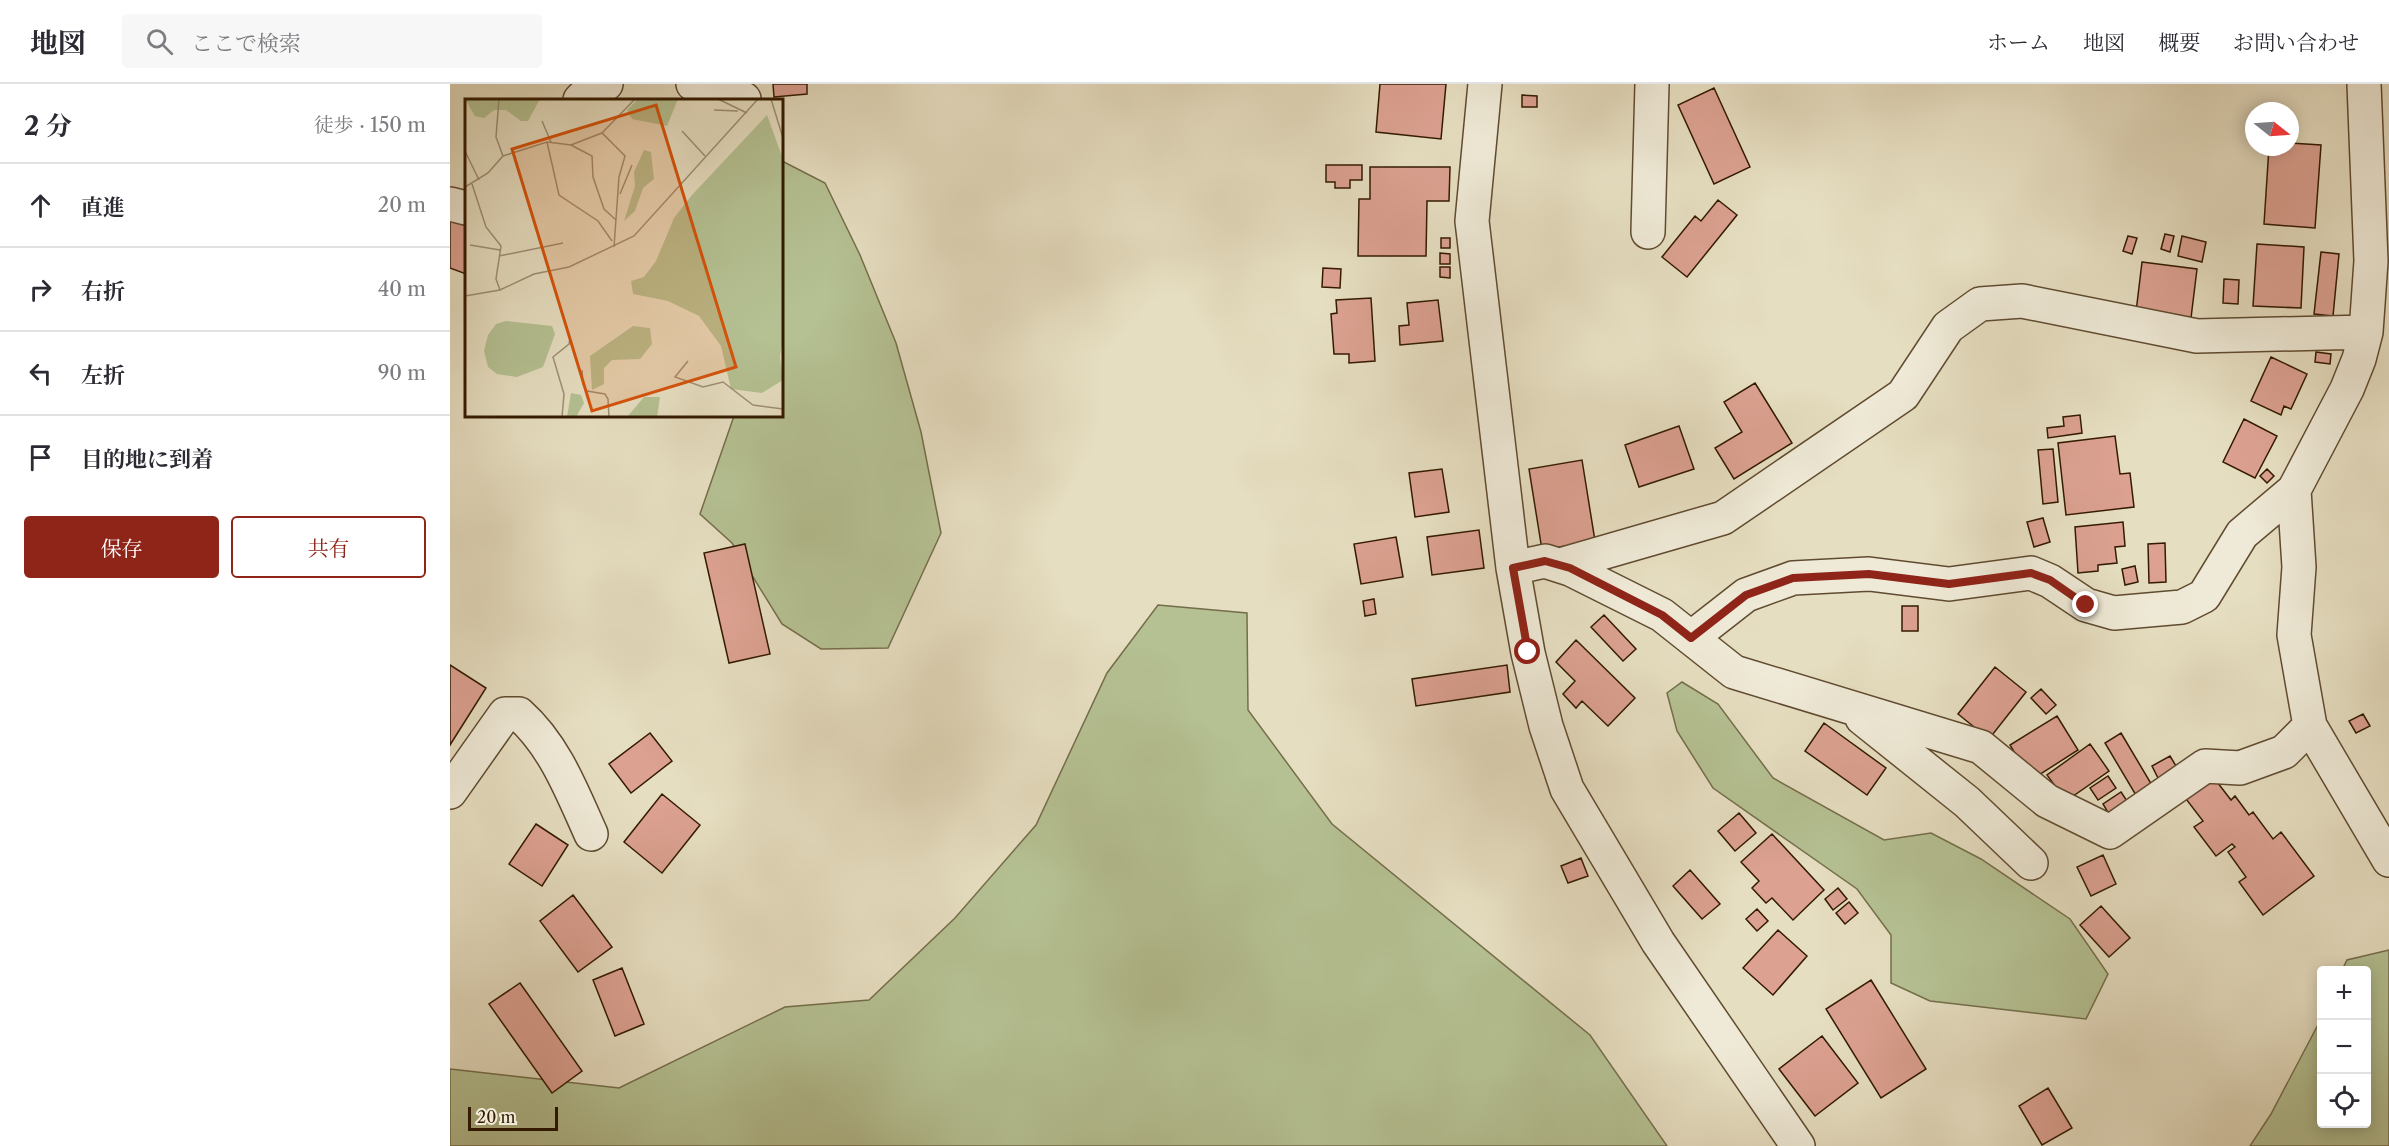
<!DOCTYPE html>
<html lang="ja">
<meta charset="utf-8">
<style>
:root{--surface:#fff;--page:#f7f7f7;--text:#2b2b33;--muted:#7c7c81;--line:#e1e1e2;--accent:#8f2418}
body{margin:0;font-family:"Libre Caslon Text","Noto Serif JP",serif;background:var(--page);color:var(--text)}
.controls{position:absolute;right:18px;bottom:18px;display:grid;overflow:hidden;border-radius:6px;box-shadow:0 3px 15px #0003}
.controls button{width:54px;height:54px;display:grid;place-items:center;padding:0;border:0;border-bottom:2px solid var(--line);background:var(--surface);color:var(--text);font:30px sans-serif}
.compass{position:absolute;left:1795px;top:18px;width:54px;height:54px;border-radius:50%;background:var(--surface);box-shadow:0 3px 15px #0003;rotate:107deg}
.scale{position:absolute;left:18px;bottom:15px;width:90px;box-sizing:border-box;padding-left:6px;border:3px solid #331a00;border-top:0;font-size:16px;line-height:21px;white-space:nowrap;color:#331a00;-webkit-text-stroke:4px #efead7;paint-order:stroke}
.stop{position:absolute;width:18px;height:18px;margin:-14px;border:4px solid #8f2418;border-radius:50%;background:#fff}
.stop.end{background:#8f2418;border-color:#fff;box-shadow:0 2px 6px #0008}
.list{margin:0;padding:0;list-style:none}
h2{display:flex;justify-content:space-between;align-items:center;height:78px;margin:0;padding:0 24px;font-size:26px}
h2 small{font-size:20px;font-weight:400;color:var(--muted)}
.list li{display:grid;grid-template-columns:39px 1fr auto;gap:18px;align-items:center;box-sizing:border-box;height:84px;padding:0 24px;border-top:2px solid var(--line)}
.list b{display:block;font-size:22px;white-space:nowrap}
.list em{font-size:20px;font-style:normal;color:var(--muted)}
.actions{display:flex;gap:12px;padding:18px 24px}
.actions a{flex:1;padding:14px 0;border:2px solid var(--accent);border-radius:6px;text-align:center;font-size:21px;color:var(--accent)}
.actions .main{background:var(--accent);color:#fff}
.icon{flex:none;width:33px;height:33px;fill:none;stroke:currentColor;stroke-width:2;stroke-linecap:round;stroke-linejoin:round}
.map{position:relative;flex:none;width:1939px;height:1062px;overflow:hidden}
header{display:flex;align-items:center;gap:36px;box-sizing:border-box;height:84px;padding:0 30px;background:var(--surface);border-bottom:2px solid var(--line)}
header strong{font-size:28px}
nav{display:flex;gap:33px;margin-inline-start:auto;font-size:21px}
.search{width:420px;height:54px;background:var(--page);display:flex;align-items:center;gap:15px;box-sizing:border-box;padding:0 21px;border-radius:6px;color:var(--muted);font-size:22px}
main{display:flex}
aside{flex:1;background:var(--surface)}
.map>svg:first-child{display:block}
.green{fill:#b5c193;stroke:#746e4a;stroke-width:1.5}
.building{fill:#dca191;stroke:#331a00;stroke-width:1.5}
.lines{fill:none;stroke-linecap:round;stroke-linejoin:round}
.minor-casing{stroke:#604b30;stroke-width:36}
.minor{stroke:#efead7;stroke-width:33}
.route{stroke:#8f2418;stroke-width:8}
.inset-road{fill:none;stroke:#9e9074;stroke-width:1.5}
.view{fill:#d6530b;fill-opacity:0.15;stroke:#d6530b;stroke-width:3}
.inset-edge{fill:none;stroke:#331a00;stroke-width:3}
</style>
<header>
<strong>地図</strong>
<div class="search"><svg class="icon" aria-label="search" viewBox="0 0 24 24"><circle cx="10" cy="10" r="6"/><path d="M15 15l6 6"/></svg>ここで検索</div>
<nav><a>ホーム</a><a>地図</a><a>概要</a><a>お問い合わせ</a></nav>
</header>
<main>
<aside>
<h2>2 分<small>徒歩 · 150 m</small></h2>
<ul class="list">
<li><svg class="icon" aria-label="ahead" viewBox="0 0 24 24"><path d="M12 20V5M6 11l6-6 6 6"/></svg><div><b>直進</b></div><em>20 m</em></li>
<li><svg class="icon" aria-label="right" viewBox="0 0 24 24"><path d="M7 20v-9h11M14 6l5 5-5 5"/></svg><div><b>右折</b></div><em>40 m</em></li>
<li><svg class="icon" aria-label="left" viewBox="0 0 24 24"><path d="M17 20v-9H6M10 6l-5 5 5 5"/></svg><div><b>左折</b></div><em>90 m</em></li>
<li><svg class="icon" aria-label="arrive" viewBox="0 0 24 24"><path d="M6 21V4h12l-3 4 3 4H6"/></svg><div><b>目的地に到着</b></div></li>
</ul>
<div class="actions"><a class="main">保存</a><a>共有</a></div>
</aside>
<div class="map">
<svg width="1939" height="1062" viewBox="0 0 1939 1062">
<rect width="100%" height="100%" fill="#e6dec1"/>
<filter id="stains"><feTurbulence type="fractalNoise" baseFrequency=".00333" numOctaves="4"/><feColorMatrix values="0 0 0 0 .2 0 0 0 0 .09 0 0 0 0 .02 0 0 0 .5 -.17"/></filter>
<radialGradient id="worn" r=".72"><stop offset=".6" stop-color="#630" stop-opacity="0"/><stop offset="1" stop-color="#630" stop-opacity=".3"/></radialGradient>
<path class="green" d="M332 77 375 99 410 171 446 259 471 348 491 449 438 564 371 565 332 540 282 459 250 430 284 332H332Z
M708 521 797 529 798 626 882 740 1140 951 1217 1062H0V985L169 1004 335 923 419 916 505 834 586 741 657 589Z
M1232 598 1268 620 1323 694 1434 756 1481 749 1531 775 1620 835 1658 890 1636 935 1480 917 1441 899V851L1407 805 1263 704 1227 647 1217 609Z
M1939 866V1062H1800L1821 1030 1871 935 1872 1040H1916V886H1892L1897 876Z"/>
<path class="building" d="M323 0H357V10L324 13Z
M930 0H996L991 55 926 48Z
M1264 4 1300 83 1264 100 1228 21Z
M1072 11 1087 12V23H1072Z
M1840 59 1871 61 1865 144 1814 140 1819 63H1840Z
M876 81H912V96H900V104H885V98H876Z
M920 83H1000L999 117H977L976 172H908L909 115H920Z
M1268 116 1287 131 1237 193 1212 173 1245 132 1251 137Z
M0 133 16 139V190L0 184Z
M1715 150 1724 152 1720 168 1711 165Z
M1678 152 1687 154 1682 170 1673 167Z
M1732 152 1756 158 1752 178 1728 172Z
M991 154H1000V164H991Z
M1807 160 1854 163 1851 224 1803 222Z
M1871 168 1889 170 1883 232 1864 230Z
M990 169 1000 170V180H990Z
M1692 178 1747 185 1741 234 1686 228Z
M990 183H1000V194L990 193Z
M873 184 891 185 890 204 872 203Z
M1774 195 1789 196 1788 220 1773 219Z
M921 214 925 277 899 279V270H884L881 230 887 229 886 216Z
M988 216 993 257 950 261 949 242 959 241 957 219Z
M1866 268 1881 270 1880 280 1865 278Z
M1821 273 1857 290 1841 325 1834 322 1831 331 1801 317Z
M1305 299 1342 359 1284 395 1265 364 1292 348 1274 318Z
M1630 331 1632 349 1598 354 1597 344 1614 342 1613 333Z
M1794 335 1827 352 1805 394 1773 378Z
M1229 342 1244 385 1189 403 1175 361Z
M1665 352 1670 390 1680 389 1684 423 1616 431 1608 359Z
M1603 365 1608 418 1593 420 1588 366Z
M1132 376 1145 457 1092 466 1079 385Z
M992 385 999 428 965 433 959 389Z
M1817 385 1824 392 1817 399 1810 392Z
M1593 434 1600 458 1584 463 1577 438Z
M1673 438 1675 462 1665 463 1667 479 1648 481V487L1628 489 1625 443Z
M1029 446 1034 484 982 491 977 453Z
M946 453 953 493 911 500 904 460Z
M1715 459 1716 498 1699 499 1698 460Z
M295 460 320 570 279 579 254 469Z
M1685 482 1688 498 1675 501 1672 485Z
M924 515 926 530 915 532 913 517Z
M1452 522H1468V547H1452Z
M1154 531 1186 565 1173 577 1141 543Z
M1126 556 1185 614 1158 642 1132 617 1126 624 1113 610 1125 597 1106 578Z
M0 581 36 604 0 661Z
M1057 581 1060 608 966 622 962 595Z
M1545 583 1576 608 1539 655 1508 630Z
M1591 605 1606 621 1596 630 1581 614Z
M1913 630 1920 642 1906 649 1899 637Z
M1607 632 1628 666 1581 696 1560 661Z
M1374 639 1436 684 1417 711 1355 667Z
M200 649 222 677 181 709 159 680Z
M1671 649 1706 708 1690 718 1655 659Z
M1640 660 1659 687 1616 717 1597 691Z
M1720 672 1729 687 1710 698 1702 682Z
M1658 692 1666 704 1648 716 1640 704Z
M1764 694 1781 716 1785 712 1799 731 1803 728 1823 755 1831 748 1864 792 1813 831 1789 798 1796 793 1778 768 1785 763 1782 760 1766 772 1744 743 1753 737 1736 715Z
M1671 708 1679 720 1660 732 1653 720Z
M212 710 250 741 212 789 174 758Z
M1289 729 1306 749 1285 767 1268 747Z
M86 740 118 761 92 802 59 780Z
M1322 750 1374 806 1343 836 1322 814 1316 819 1302 804 1309 797 1291 778Z
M1653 771 1666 800 1641 812 1627 783Z
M1131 774 1138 792 1118 799 1111 782Z
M1240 786 1270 820 1252 835 1223 802Z
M1388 804 1397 815 1383 826 1375 815Z
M123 811 162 863 128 888 90 837Z
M1399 818 1408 829 1395 840 1386 829Z
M1651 822 1680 854 1659 873 1630 841Z
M1307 825 1318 837 1307 847 1296 835Z
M1328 846 1357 872 1323 911 1293 884Z
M172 884 194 940 165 952 143 896Z
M1421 896 1476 985 1431 1014 1376 925Z
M70 899 132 987 102 1009 39 920Z
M1372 952 1408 999 1365 1032 1329 985Z
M1598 1004 1622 1044 1592 1061 1569 1022Z"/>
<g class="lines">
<defs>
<path id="minor" d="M243 0 294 15
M1035 0 1022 137 1063 484 1078 569 1096 642 1117 705 1208 858 1348 1062
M130 16 141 5 156 0
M0 120 16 124
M1198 148 1202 0
M1110 481 1273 434 1453 311 1498 243 1530 220 1572 217 1747 252 1916 248
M1063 484 1095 477 1120 485 1212 531 1284 588 1531 663 1597 717 1660 748 1755 682 1790 684 1834 668 1860 642 1844 551 1849 483 1844 406 1897 305 1909 275 1916 248 1921 177 1914 0
M1241 554 1296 511 1343 494 1419 490 1499 500 1581 489 1600 497 1636 521 1664 529 1732 523 1754 512 1792 450 1844 406
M1412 634 1517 718 1581 779
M1860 642 1939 776
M0 708 55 630H69C105 662 122 708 141 750"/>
</defs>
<use href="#minor" class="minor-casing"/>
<use href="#minor" class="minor"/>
</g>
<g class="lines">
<path class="route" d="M1078 568 1063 484 1095 477 1120 484 1212 531 1241 554 1296 511 1343 494 1419 490 1499 500 1581 489 1600 496 1636 521"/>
</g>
<g transform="translate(15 15)">
<rect width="318" height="318" fill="#e6dec1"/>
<path d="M0 0H75L63 22H56L41 11H29L19 19 10 17ZM173 0H213L202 27 167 20 162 11ZM302 16 318 60V240L315 258 318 281 297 294 266 290 256 247 234 217 203 202 168 195 166 182 179 178 191 162 209 119 227 96ZM179 51 186 53 189 80 178 89 170 112 159 122 170 87 169 73ZM41 222 87 227 90 235 78 268 52 278 32 275 23 268 19 252 23 236 31 225ZM168 227 185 229 187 245 175 260 147 261 139 269V285L127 291 125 257ZM106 294 116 296 119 304 111 318H102ZM179 298H195L192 318H162Z" fill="#b5c193"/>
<path class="inset-road" d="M34 0 31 38 38 57M253 0 282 14M306 0 318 39M249 11 273 12M77 22 86 43M217 32 240 57M137 34 170 0M82 43 94 96 133 122 147 142M106 46 127 57 128 78 139 110 151 121M0 52 14 81M7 85 21 128 36 147 31 180 35 191M0 88 23 74 38 57 82 43 106 46 137 34 160 57 154 78 149 148M155 95 167 66M5 146 35 151M34 157 98 144M0 197 35 191 69 175 104 168 169 137 293 0M223 262 210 278 238 288 258 283 288 306 318 310M117 271 118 285 122 292 140 295 143 300 144 318M97 318 99 295 88 258 104 245 105 239"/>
<path class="view" d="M191 6 271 268 127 312 47 50Z"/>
<rect width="318" height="318" class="inset-edge"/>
</g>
<rect width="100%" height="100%" filter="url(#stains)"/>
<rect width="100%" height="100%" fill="url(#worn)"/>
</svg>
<div class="controls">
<button>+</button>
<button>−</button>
<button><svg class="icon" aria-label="locate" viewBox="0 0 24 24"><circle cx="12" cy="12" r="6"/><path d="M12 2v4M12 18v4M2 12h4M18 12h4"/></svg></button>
</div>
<svg class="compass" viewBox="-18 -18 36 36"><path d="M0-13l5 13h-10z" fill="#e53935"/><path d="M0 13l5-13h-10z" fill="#7c7c81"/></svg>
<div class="scale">20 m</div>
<div class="stop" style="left:1078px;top:568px"></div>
<div class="stop end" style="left:1636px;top:521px"></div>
</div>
</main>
